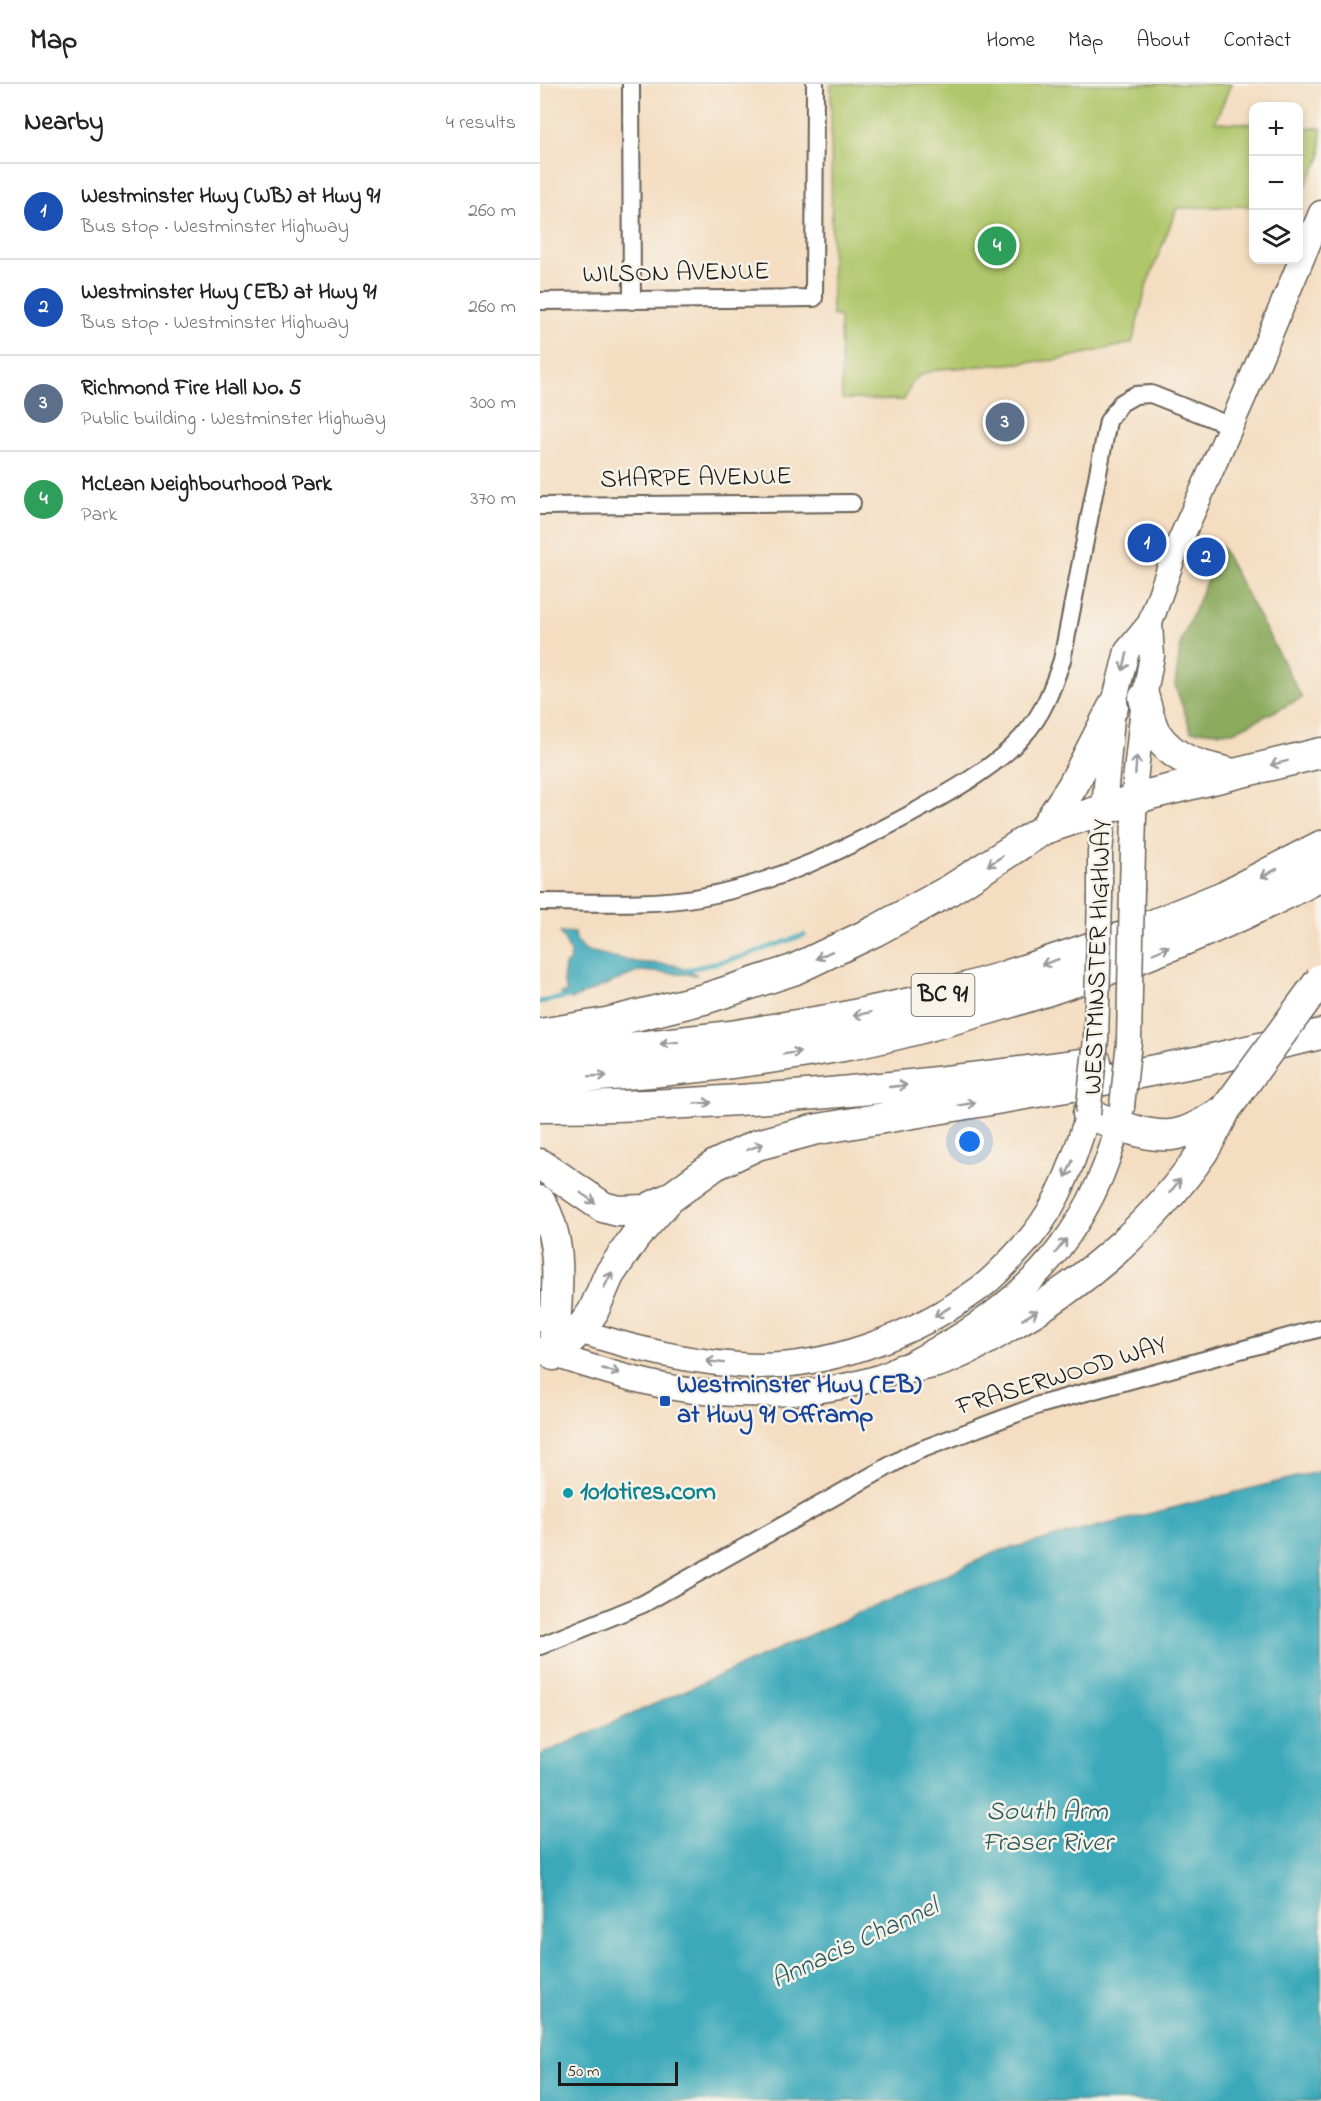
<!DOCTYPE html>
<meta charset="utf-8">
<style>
:root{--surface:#fff;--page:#f6f6f6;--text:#222;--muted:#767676;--line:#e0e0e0;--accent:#c8321e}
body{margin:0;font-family:"Indie Flower",sans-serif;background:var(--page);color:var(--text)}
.controls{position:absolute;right:18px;top:18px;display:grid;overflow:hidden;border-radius:12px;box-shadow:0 3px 9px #0003}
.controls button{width:54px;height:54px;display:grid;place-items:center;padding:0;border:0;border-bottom:2px solid var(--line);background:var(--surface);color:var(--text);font:30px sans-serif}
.scale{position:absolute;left:18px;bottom:15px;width:120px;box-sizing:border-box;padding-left:6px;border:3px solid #1c1c1c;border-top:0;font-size:16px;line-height:21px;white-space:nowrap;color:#1c1c1c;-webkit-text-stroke:4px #f7f3e8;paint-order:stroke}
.you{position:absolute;left:430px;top:1058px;width:21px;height:21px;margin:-15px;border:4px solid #fff;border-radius:50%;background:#1a73e8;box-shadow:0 0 0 9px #1a73e833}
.badge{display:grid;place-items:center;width:39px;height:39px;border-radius:50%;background:var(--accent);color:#fff;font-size:20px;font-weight:700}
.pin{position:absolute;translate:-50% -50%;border:3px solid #fff;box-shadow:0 2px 6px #0006}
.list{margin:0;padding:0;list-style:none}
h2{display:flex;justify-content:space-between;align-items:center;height:78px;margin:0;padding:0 24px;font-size:26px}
h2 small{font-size:20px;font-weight:400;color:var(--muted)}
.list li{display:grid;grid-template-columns:39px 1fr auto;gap:18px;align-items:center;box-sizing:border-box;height:96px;padding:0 24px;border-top:2px solid var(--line)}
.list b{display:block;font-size:22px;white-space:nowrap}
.list p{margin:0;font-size:20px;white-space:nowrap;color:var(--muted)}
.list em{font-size:20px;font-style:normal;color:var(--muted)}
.icon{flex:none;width:33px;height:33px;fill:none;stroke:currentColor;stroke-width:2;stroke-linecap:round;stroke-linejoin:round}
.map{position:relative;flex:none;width:781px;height:2017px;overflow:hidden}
header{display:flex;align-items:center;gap:36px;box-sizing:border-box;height:84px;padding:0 30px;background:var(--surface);border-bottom:2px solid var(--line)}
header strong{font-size:28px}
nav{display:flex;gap:33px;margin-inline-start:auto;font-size:21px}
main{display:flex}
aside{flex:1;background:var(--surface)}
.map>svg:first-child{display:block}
.green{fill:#b0c66b;stroke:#667144;stroke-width:1.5}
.forest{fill:#8cab5f;stroke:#54643e;stroke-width:1.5}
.water{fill:#3ba9ba;stroke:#2c626b;stroke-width:1.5}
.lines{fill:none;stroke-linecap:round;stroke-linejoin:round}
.stream{stroke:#3ba9ba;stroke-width:4.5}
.street-casing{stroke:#686056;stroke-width:20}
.secondary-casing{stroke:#686056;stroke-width:27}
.highway-casing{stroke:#686056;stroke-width:33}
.street{stroke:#fff;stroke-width:16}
.secondary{stroke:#fff;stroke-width:24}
.highway{stroke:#fff;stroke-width:30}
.secondary-bridge-casing{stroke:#686056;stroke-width:27;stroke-linecap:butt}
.highway-bridge-casing{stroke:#686056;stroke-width:33;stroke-linecap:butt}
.secondary-bridge{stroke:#fff;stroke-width:24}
.highway-bridge{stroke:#fff;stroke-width:30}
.oneway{stroke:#999}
.transit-dot{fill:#1a4fb4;stroke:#f7f3e8;stroke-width:2}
.culture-dot{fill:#0f9aa8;stroke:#f7f3e8;stroke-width:2}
.labels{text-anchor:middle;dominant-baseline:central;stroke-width:5;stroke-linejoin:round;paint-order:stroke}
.shield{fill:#f7f3e8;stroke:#5e5c59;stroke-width:1.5}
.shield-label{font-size:24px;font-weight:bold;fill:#1c1c1c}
.street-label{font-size:26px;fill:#1c1c1c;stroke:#f7f3e8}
.transit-label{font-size:26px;font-weight:bold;fill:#164399;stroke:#f7f3e8;text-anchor:start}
.culture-label{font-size:26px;font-weight:bold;fill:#0d838f;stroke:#f7f3e8;text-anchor:start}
.water-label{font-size:27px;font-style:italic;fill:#2a5b63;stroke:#f7f3e8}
</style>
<header>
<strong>Map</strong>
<nav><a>Home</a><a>Map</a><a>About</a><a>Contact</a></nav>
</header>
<main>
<aside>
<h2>Nearby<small>4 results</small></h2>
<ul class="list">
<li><span class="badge" style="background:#1a4fb4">1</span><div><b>Westminster Hwy (WB) at Hwy 91</b><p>Bus stop · Westminster Highway</p></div><em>260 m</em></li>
<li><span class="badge" style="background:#1a4fb4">2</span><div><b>Westminster Hwy (EB) at Hwy 91</b><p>Bus stop · Westminster Highway</p></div><em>260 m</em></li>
<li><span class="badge" style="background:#5c6f8a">3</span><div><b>Richmond Fire Hall No. 5</b><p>Public building · Westminster Highway</p></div><em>300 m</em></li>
<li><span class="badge" style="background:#2e9e5b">4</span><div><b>McLean Neighbourhood Park</b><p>Park</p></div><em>370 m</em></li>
</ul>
</aside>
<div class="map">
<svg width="781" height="2017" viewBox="0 0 781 2017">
<rect width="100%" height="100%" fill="#f7f3e8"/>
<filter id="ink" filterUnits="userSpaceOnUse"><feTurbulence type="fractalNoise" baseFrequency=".0167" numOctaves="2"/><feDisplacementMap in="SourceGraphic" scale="12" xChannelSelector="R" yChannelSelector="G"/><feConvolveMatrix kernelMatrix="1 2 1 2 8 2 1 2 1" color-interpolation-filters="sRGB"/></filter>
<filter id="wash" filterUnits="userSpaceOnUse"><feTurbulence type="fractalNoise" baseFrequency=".008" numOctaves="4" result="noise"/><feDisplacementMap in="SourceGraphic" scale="24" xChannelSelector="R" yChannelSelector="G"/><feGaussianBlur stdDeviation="1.35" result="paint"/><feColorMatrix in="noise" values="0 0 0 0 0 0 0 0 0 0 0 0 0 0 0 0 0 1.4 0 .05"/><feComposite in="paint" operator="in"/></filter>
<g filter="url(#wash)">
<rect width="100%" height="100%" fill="#f4ddc1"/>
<path class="green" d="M291 0H691L675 38 713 40V122L637 124 607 200 592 259 516 276 402 285C376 290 375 292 364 316L302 315 300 233 292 231Z
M758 43 781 44V73L759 113Z"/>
<path class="forest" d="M681 462 762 614 693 648 651 647 635 601 641 558Z"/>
<path class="water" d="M20 848 35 849 36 856 44 866 95 878 134 881 157 891 100 887 32 915 21 910 27 908 23 897 25 881 30 876 31 869Z
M781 1387V2017H0V1671L459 1467Z"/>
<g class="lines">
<path class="stream" d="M146 886 201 873 264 851
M0 918 27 913"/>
</g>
</g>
<g filter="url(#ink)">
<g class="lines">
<defs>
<path id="street" d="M91 0 92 217
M0 217 274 214 275 0
M0 422 312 419
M0 818C51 818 109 822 160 813 234 800 301 767 367 732 405 711 454 685 483 652 503 631 513 603 522 576L568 337 581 319 595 311 611 310 691 342
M0 1562 103 1520 372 1369 499 1321 781 1244"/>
<path id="secondary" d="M592 803 595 697 604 614 612 572 610 539
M560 813V769L573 623 587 567 610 539 635 468 705 310 781 129
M0 1234C64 1256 130 1276 198 1281 280 1288 374 1252 440 1204 454 1194 480 1166 491 1153 520 1118 535 1073 548 1030
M0 1266C53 1284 120 1306 176 1309 228 1312 283 1310 333 1295 357 1288 378 1276 399 1264 496 1211 560 1134 582 1023"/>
<path id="highway" d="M604 614C607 625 610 640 616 650 635 677 660 682 690 689
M504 745 532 703 573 623
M0 950 66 939 164 915 253 886 335 847 410 806 504 745 611 710 781 669
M0 967 81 965 191 952 305 933 385 916 463 893 583 853 684 812 781 762
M0 995C101 991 203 980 303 962 352 953 400 939 448 925 563 891 675 848 781 792
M0 1023C186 1023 371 1003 556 978
M548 1030C571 1038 606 1054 631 1051 651 1049 670 1035 686 1025
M0 1080 63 1123 78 1127 105 1126 130 1114 175 1081 217 1061 273 1046 532 1002 672 975 781 950
M0 1117C28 1164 14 1219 14 1271
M14 1271 39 1247 53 1228 69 1191 95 1153 128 1116
M360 1286C373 1283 387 1281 400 1277 423 1269 448 1255 469 1242 544 1200 613 1140 662 1069 671 1055 678 1040 686 1025"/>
</defs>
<use href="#street" class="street-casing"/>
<use href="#secondary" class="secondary-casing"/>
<use href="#highway" class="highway-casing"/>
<use href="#street" class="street"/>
<use href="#secondary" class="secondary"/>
<use href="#highway" class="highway"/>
<defs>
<path id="secondary-bridge" d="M582 1022 589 958 592 803
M548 1030 556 955 560 813"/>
<path id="highway-bridge" d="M686 1025 781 895"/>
</defs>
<use href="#secondary-bridge" class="secondary-bridge-casing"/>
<use href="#highway-bridge" class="highway-bridge-casing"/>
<use href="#secondary-bridge" class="secondary-bridge"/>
<use href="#highway-bridge" class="highway-bridge"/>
</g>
<defs><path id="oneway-shaft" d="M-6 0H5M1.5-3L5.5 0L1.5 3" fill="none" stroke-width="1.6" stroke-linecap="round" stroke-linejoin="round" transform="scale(1.5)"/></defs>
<g class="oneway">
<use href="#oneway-shaft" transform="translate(585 578) rotate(104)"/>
<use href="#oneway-shaft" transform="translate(739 679) rotate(166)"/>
<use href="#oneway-shaft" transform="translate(596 681) rotate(-86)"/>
<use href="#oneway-shaft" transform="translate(455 777) rotate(147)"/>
<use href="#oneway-shaft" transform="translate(729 789) rotate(153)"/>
<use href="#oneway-shaft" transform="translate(621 866) rotate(-23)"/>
<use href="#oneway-shaft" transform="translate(284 871) rotate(155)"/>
<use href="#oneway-shaft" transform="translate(510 878) rotate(162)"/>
<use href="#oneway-shaft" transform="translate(322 930) rotate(168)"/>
<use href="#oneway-shaft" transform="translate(129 959) rotate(174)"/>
<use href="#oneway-shaft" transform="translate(252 969) rotate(-9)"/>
<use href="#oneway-shaft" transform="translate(58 992) rotate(-2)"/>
<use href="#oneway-shaft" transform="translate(358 1002) rotate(-6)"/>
<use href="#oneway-shaft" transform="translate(163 1019) rotate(-3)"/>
<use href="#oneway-shaft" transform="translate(427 1020) rotate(-10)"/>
<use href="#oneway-shaft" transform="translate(215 1063) rotate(-21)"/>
<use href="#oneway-shaft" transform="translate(529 1085) rotate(113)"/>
<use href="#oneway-shaft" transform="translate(635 1102) rotate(-51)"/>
<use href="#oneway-shaft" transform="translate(48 1114) rotate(35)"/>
<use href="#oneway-shaft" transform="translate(521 1162) rotate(-52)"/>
<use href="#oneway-shaft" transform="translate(68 1196) rotate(-63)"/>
<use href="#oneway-shaft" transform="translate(402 1228) rotate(149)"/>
<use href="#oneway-shaft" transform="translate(490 1231) rotate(-31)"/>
<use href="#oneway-shaft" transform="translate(175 1278) rotate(-173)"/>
<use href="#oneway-shaft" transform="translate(71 1287) rotate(16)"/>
</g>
</g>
<rect class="transit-dot" x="119" y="1311" width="12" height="12" rx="3"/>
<circle class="culture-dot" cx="28" cy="1409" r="6"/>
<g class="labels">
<rect class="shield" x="371.5" y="890" width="63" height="42" rx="4.5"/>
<g class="shield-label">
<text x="403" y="911">BC 91</text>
</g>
<g class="street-label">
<text transform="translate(136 190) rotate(-1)">WILSON AVENUE</text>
<text transform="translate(156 395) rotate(-1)">SHARPE AVENUE</text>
<text transform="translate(559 873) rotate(-88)">WESTMINSTER HIGHWAY</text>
<text transform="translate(522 1293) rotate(-17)">FRASERWOOD WAY</text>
</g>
<g class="transit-label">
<text x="137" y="1302">Westminster Hwy (EB)<tspan x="137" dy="30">at Hwy 91 Offramp</tspan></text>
</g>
<g class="culture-label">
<text x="40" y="1409">1010tires.com</text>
</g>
<g class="water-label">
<text x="507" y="1728">South Arm<tspan x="507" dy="31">Fraser River</tspan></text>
<text transform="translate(315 1860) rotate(-25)">Annacis Channel</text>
</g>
</g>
</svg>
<div class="controls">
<button>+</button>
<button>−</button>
<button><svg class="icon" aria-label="layers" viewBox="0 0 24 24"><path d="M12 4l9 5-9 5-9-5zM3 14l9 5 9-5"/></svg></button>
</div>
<div class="scale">50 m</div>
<div class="you"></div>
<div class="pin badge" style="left:607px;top:459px;background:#1a4fb4">1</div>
<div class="pin badge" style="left:666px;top:473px;background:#1a4fb4">2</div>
<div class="pin badge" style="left:465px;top:338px;background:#5c6f8a">3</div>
<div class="pin badge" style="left:457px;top:162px;background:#2e9e5b">4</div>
</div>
</main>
